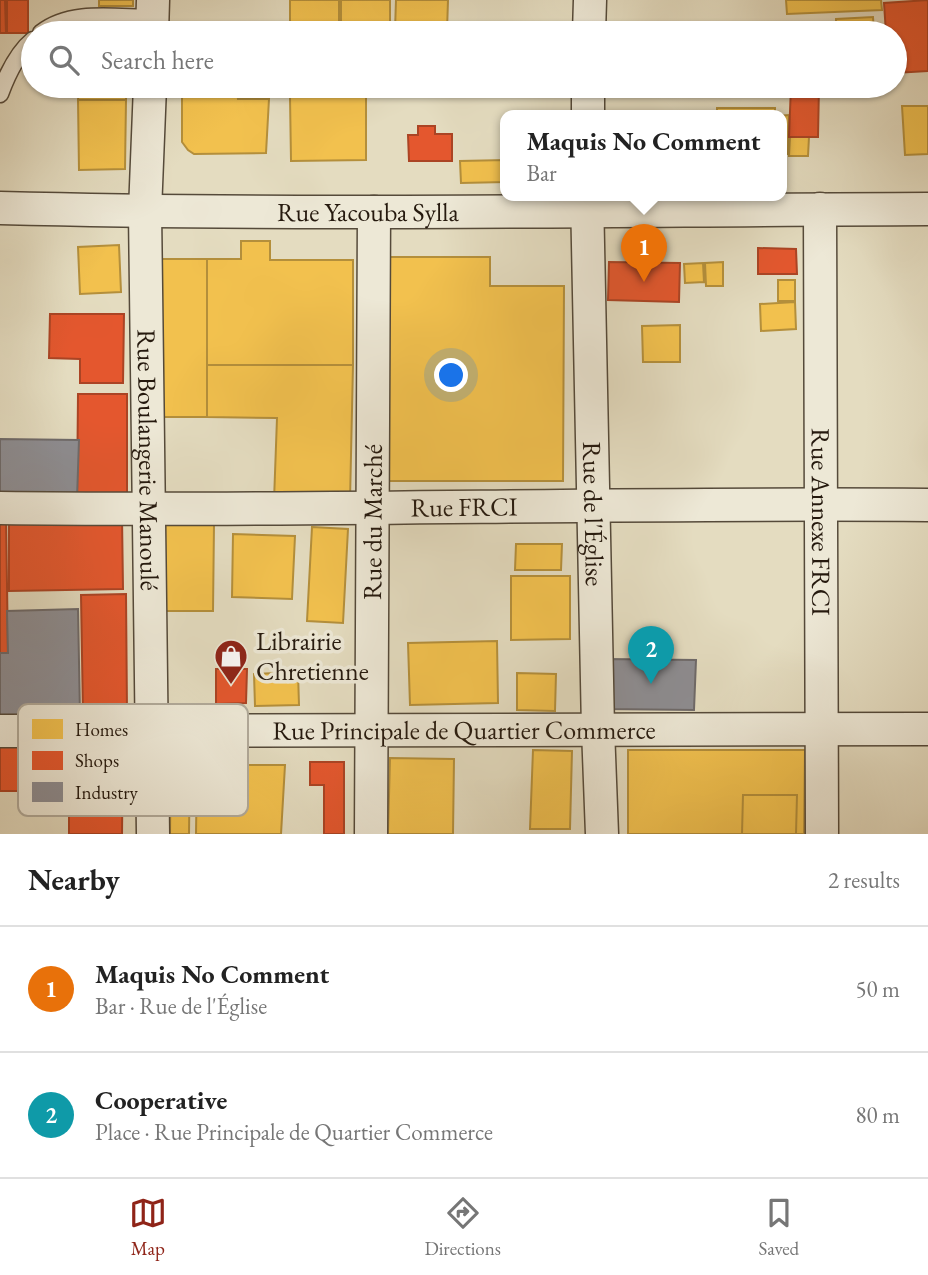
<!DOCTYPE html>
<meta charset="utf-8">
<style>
:root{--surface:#fff;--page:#f6f6f6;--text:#222;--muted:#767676;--line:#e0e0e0;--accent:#8f2418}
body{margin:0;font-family:"EB Garamond",serif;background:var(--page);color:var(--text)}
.you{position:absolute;left:452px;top:376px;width:24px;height:24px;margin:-18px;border:5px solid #fff;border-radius:50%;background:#1a73e8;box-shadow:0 0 0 10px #1a73e833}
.badge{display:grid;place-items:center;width:46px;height:46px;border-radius:50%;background:var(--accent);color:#fff;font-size:23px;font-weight:700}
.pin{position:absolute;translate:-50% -58px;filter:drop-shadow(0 2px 4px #0008)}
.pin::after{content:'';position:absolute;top:37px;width:24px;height:21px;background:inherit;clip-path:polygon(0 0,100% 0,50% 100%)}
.popup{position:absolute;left:500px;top:110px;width:287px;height:91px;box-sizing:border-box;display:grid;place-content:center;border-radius:14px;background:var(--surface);filter:drop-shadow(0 2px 5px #0005);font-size:23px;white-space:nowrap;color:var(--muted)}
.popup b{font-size:26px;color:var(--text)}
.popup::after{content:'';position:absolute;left:50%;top:100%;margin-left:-14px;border:14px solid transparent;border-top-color:var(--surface)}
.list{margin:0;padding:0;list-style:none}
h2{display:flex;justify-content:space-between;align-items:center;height:91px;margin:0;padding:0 28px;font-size:30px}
h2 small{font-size:23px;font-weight:400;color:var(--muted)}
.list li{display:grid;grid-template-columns:46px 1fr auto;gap:21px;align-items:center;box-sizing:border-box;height:126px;padding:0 28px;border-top:2px solid var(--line)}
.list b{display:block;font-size:26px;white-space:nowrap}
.list p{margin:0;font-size:23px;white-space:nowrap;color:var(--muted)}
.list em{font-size:23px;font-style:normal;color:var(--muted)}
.icon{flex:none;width:38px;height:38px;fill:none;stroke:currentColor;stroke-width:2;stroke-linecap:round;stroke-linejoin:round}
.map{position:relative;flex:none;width:928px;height:834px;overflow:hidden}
.search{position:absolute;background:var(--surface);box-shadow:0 2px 5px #0004;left:21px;right:21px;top:21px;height:77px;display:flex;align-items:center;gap:18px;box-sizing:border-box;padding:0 24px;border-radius:38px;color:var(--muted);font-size:26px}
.sheet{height:343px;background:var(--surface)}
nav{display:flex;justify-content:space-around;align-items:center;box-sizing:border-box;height:98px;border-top:2px solid var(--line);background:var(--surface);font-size:19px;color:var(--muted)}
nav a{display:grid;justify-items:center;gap:4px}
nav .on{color:var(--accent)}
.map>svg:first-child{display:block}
.homes{fill:#f2c14e;stroke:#b48f3b;stroke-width:2}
.shops{fill:#e4572e;stroke:#ab4424;stroke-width:2}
.industry{fill:#8d8d92;stroke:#6e6a6a;stroke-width:2}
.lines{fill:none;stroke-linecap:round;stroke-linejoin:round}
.service-casing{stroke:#554a3a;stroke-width:19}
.minor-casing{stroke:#554a3a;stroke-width:35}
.service{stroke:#ede8d6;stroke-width:16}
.minor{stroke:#ede8d6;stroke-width:32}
.labels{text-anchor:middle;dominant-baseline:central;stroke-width:7;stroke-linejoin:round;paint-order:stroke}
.street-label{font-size:26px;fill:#25190e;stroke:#ede8d6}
.poi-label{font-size:26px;fill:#25190e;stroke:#ede8d6;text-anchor:start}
.key{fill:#ede8d6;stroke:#b1aa9a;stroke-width:2}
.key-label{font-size:19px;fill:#25190e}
</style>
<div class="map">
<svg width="928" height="834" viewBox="0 0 928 834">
<rect width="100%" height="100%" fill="#e4dcc0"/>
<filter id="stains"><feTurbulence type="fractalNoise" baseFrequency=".00286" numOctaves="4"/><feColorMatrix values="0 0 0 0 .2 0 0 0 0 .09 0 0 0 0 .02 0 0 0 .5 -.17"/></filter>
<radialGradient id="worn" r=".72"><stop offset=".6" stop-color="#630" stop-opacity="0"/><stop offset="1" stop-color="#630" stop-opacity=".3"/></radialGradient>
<path class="homes" d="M99 0H133V6H99Z
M290 0H339V26L290 27Z
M341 0H390V27H341Z
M396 0H448L447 31 395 30Z
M786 0H881L882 10 787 14Z
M873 17 874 33 836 31V19Z
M81 29 128 30V33H81Z
M79 86H126V100H78Z
M182 86H237L238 99H269L266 153 194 154 188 150 182 142Z
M290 86H366V91L290 92Z
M366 96V160L291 161 290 97Z
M78 100H126L125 169 79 170Z
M902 106H928V154L905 155Z
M717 108H775V116H717Z
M789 115 788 154H782V116H775Z
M790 137H809L808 156H789Z
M506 160V182L461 183 460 161Z
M241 241H270V260H353V365H207V259H241Z
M119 245 121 292 80 294 78 247Z
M386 257H490V286H564L563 481H385Z
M147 259H207V417H150Z
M723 262V286H706L705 263Z
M703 263 704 282 685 283 684 264Z
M778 280H795V301H778Z
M795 302 796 329 761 331 760 304Z
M680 325V362H643L642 326Z
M207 365H353L350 500 274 501 277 418 207 417Z
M158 524H214L213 611H158Z
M312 527 348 529 343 623 307 621Z
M233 534 295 536 292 599 232 597Z
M516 544H562L561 570H515Z
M511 576H570V639L511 640Z
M497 641 498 703 410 705 408 643Z
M298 672 299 705 255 706 254 674Z
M517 673 556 674 555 711 517 710Z
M533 750 572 751 570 829H530Z
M628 750H805L804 834H628Z
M171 757H190L189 834H170Z
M390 758 454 759 453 834H388Z
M197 765H285L281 834H196Z
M743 795H797L796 834H742Z"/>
<path class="shops" d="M0 0H5L6 33H0Z
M7 0H28V33H7Z
M928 0V71L895 73V33H886L884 3Z
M791 86H819L818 137H789Z
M418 126H435V134H452V161H409L408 135H418Z
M758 248 796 249 797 274H758Z
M609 262 680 263 679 302 608 300Z
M50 314H124L123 383H80V359L49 358Z
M78 394H127V498H77Z
M0 515H6L8 653H0Z
M122 517 123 589 9 591V518Z
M126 594 127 713 83 714 81 595Z
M216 669H247L246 703 216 704Z
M0 744H69L68 791H0Z
M69 744H123L122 834H69Z
M310 762H344V834H324V785H310Z"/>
<path class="industry" d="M0 439 79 440 77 498H0Z
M78 609 80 715 0 717V653H8L7 611Z
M607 659 696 660 694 710 606 709Z"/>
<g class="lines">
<defs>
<path id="service" d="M41 33C71 9 117 18 152 18
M0 94C7 75 17 53 33 40"/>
<g id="minor">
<path d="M152 33 153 0"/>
<path d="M589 33 590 0"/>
<path id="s1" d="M150 86 145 211 153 834"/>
<path d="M588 116V86"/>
<path id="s2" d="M587 196 598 729 602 834"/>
<path id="s3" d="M0 208C309 216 619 210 928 209"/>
<path id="s4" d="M820 209 822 834"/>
<path id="s5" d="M0 508C309 512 619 502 928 505"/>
<path id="s6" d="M0 731 928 729"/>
<path id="s7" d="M371 834 374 212"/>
</g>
</defs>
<use href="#service" class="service-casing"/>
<use href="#minor" class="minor-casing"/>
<use href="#service" class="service"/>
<use href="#minor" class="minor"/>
</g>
<defs>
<symbol id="shop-pin" viewBox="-11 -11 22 30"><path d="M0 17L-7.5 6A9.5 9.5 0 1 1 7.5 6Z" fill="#8f2418" stroke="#ede8d6"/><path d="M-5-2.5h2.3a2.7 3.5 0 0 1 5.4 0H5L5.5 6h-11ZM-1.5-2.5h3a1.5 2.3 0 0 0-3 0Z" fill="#fff"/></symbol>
</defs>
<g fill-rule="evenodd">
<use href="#shop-pin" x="212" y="637" width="38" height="52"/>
</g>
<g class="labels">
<g class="street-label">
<text stroke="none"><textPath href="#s3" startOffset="368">Rue Yacouba Sylla</textPath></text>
<text stroke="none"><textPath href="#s1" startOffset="374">Rue Boulangerie Manoulé</textPath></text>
<text stroke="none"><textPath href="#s5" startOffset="464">Rue FRCI</textPath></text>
<text stroke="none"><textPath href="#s2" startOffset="318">Rue de l'Église</textPath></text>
<text stroke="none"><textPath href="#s4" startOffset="313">Rue Annexe FRCI</textPath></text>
<text stroke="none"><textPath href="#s7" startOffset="312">Rue du Marché</textPath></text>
<text stroke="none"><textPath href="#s6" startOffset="464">Rue Principale de Quartier Commerce</textPath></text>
</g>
<g class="poi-label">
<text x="256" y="641">Librairie<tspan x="256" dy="30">Chretienne</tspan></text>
</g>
</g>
<rect x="18" y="704" width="230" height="112" rx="10" class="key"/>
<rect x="32" y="719" width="31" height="20" fill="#f2c14e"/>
<rect x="32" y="751" width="31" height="19" fill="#e4572e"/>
<rect x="32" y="782" width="31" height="20" fill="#8d8d92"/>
<g class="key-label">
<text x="75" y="736">Homes</text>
<text x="75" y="767">Shops</text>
<text x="75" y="799">Industry</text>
</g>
<rect width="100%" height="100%" filter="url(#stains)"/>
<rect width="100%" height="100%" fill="url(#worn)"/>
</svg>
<div class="you"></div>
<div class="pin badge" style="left:644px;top:282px;background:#e8710a">1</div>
<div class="popup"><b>Maquis No Comment</b>Bar</div>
<div class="pin badge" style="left:651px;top:684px;background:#0f9aa8">2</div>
<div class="search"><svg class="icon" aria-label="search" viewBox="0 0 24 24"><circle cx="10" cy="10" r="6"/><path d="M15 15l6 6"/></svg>Search here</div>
</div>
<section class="sheet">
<h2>Nearby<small>2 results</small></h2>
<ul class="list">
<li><span class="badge" style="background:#e8710a">1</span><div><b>Maquis No Comment</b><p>Bar · Rue de l'Église</p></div><em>50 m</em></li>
<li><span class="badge" style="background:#0f9aa8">2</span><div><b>Cooperative</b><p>Place · Rue Principale de Quartier Commerce</p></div><em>80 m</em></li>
</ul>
</section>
<nav>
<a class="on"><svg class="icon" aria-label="map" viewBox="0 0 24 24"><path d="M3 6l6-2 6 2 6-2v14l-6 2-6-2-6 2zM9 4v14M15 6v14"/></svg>Map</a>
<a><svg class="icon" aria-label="directions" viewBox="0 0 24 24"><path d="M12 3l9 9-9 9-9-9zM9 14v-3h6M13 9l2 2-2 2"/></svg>Directions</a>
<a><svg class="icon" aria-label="saved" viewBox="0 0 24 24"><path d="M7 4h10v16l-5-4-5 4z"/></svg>Saved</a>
</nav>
